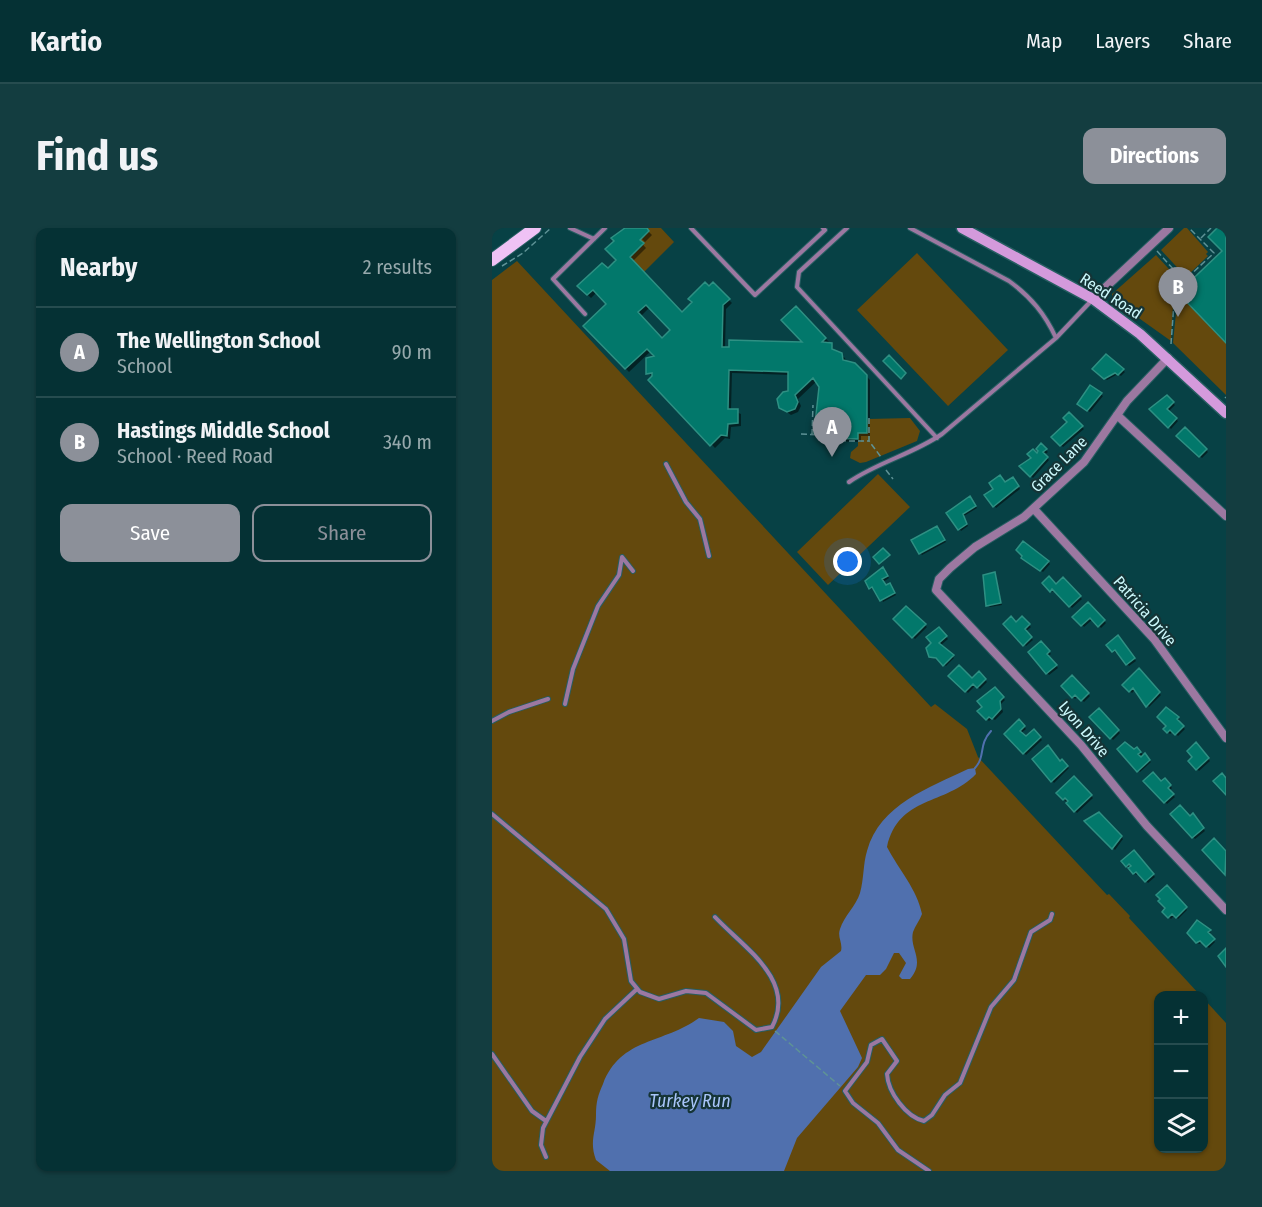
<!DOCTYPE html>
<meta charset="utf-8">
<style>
:root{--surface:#053134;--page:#133d40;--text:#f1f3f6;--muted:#97a9ac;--line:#264c4f;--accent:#8c9099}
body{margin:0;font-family:"Fira Sans Condensed",sans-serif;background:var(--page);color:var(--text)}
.controls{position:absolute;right:18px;bottom:18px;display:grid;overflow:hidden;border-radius:12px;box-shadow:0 2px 4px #0004}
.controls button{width:54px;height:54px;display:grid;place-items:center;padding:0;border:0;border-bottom:2px solid var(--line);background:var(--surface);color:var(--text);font:30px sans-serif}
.you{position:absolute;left:356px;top:334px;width:21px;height:21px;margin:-15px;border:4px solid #fff;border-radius:50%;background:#1a73e8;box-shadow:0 0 0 9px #1a73e833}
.badge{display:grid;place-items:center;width:39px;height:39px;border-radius:50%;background:var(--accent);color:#fff;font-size:20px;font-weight:700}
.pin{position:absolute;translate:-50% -50px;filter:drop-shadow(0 2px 3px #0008)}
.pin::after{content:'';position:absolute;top:32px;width:21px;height:18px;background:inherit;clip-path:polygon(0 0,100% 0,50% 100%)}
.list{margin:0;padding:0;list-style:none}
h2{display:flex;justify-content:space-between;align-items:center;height:78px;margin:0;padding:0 24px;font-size:26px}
h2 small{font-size:20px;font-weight:400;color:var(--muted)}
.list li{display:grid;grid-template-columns:39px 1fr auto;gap:18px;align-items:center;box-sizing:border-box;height:90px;padding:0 24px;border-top:2px solid var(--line)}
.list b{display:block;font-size:22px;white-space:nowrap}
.list p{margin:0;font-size:20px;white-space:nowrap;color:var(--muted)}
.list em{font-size:20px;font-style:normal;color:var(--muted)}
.actions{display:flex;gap:12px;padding:18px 24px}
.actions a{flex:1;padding:14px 0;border:2px solid var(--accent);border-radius:12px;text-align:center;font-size:21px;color:var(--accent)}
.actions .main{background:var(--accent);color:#fff}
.icon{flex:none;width:33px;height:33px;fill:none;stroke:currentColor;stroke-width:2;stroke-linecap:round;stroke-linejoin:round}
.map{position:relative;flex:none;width:734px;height:943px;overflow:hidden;border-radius:12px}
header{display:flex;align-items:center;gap:36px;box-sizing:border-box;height:84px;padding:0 30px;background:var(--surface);border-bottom:2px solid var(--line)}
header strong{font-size:28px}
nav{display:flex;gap:33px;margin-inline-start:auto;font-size:21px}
.intro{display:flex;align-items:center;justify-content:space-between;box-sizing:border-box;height:144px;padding:0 36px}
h1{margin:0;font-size:42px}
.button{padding:15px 27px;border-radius:12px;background:var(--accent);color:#fff;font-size:21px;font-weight:700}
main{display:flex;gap:36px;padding:0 36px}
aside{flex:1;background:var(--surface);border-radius:12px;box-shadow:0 2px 4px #0004}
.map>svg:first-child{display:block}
.green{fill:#64490d}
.water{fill:#5070ae}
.shadow{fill:#0007;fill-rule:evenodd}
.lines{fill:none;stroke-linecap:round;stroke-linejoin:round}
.stream{stroke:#5070ae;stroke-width:2}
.building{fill:#02786b;stroke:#2e9083;stroke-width:1.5;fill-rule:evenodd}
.lane-casing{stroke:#275e62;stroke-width:6}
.street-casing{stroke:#275e62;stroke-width:10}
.secondary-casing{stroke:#275e62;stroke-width:13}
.primary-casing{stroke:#275e62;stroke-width:14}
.path{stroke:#5e9296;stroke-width:1.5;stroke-dasharray:6 3;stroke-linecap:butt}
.lane{stroke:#9c78a1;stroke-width:4}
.street{stroke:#9c78a1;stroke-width:8}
.secondary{stroke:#d49adc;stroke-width:10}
.primary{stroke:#efc2f5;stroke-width:12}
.labels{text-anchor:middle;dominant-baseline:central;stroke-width:4.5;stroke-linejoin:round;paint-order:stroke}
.street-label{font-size:16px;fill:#ccf9fc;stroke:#153436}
.water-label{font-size:18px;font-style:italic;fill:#a8c5f9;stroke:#153436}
</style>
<header>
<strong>Kartio</strong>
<nav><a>Map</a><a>Layers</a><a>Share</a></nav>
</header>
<div class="intro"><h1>Find us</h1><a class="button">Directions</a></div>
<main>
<aside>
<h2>Nearby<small>2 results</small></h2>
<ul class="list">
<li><span class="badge">A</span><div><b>The Wellington School</b><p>School</p></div><em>90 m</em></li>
<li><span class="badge">B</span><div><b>Hastings Middle School</b><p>School · Reed Road</p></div><em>340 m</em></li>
</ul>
<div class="actions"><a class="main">Save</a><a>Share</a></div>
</aside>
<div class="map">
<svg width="734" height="943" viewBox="0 0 734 943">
<rect width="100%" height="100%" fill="#074145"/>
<path class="green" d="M155 0H169L182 14 152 44 138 29 152 16 148 12 157 3Z
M692 0H695L716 24 714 26 716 28 694 49 669 22Z
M425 25 516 122 456 178 365 82Z
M664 27 689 54 682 61 679 113 620 71V66Z
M25 33 439 479 443 476 475 501 486 529 615 667 617 666 638 688 637 690 708 767 666 768V920H712V771L734 795V943H0V52Z
M686 65 734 115V167L681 115Z
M418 190 428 203 425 213 374 234 368 235 358 230 359 224 366 218V205H375L376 191Z
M386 246 418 279 336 357 305 324Z"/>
<path class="water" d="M483 540 484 546C453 578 407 567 395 619 407 642 425 661 430 686 428 692 423 698 421 704 417 721 434 732 418 751H410L407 748 414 735 407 725H402L394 741 388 747H374L348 783 370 830 366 839 305 910 292 943H118L104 932C97 913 104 905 104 887 104 874 106 867 111 856 129 809 172 816 207 790L232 794 241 803 244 818 260 829 269 824 329 739 349 723C351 715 345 709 348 701 352 688 364 678 368 665 372 651 371 636 375 623 388 576 437 560 476 541Z"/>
<path class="shadow" d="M134 0H153L160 7 153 14 144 5 142 7 154 20 140 34 190 86 221 56 240 75 234 81 233 121 314 115 304 80 337 114 334 116 339 117 343 124 353 130 354 134 363 136 378 152V208H369V214L336 213 323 205 328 158 325 153 306 171 309 178 306 184 299 187 288 179 297 164 298 147 240 145 239 182 249 186V198L239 199 238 211 233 210 223 220 158 152 162 148 155 145 164 129 159 123 137 144 93 98 117 76 105 64 99 70 87 58 116 42 126 32ZM158 79 181 102 170 112 148 89Z
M614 128 633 144 629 148 626 146 615 152 602 141Z
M598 159 611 168 598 184 589 178Z
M675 169 683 177 676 184 686 193 679 201 659 181Z
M577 186 592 201 571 219 561 209 577 194Z
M693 201 716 224 710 230 686 208Z
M549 218 556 224 552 227 557 232 541 250 529 238 545 227Z
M523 252 528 261 504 280 494 267Z
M480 272 485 280 472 288 476 298 469 303 456 285Z
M447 302 454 314 430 327 428 325Z
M533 331 556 334 558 336 551 344Z
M393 343 397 350 391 354 394 359H400L404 367 391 374 383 361 378 360Z
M502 346 510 377 498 379 496 377Z
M571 351 590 371 580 380 563 362 561 364 552 355 564 358Z
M596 376 614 395 609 400 601 391 592 399 583 389Z
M414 380 435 399 423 411 403 391Z
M530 390 539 399 533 404 541 412 534 418 513 396H524Z
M447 401 456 411 448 418 462 430 454 438 447 432 439 429Z
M628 411 644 433 637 438 626 423 624 425 616 417Z
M549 415 559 426 556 428 566 440 557 447 538 425Z
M647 442 669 467 657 479 644 461 640 465 632 457Z
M487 445 495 454 488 461 484 457 476 465 459 448 480 452Z
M580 449 598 468 592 474 586 468 583 471 571 458Z
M502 461 513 472 509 476 511 484 503 492 500 490 497 493 487 483Z
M674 481 688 492 686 494 693 501 686 508 681 503 678 506 673 501 676 498Z
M607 482 628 505 621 512 600 489Z
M527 493 534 501 529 505 534 510 542 503 550 512 534 527 514 506Z
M704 516 718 533 707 543 698 533 702 529Z
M645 521 659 534 648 544 627 522 642 523Z
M561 527 577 540 562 555 542 532Z
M582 550 601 570 585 585 566 565Z
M673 552 680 560 677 563 683 569 675 576 653 553 669 555Z
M607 585 631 611 623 622 594 593Z
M680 586 703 589 713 603 703 611Z
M642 624 663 649 656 655 647 645 644 647 631 633Z
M675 659 695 682 686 691 683 687 679 691 672 684 675 680Z
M705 694 719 705 717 707 723 714 717 720 711 714 707 716 697 706Z"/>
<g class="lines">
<path class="stream" d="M483 540C494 528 486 517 499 503"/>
</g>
<path class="building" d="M133 0H155L157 3 148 12 152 15 138 29 190 84 200 74 196 71 213 54 217 58 221 54 238 71 231 77 230 119H237V112L310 114 289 92 304 78 334 110 330 114 340 115V121L350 125 351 132 363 135 375 147V205H366V211L331 210V206L322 205 327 159 321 150 303 167 306 174 303 181 295 184 287 180 285 171 291 164 296 163V144L237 142 236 181H246V195L236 196 235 208 229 207 218 218 156 152 160 148V145L154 146V130L162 128 155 121 133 141 91 98 114 76 101 62 95 67 85 58 110 35 116 40 124 32 113 21 122 13 119 10ZM154 77 178 102 170 110 146 84Z
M725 0H734V115L686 65 730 23 716 9Z
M614 126 632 141 626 147 623 145 612 151 600 141Z
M397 127 414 145 409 151 391 133Z
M598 157 610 165 595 183 585 176Z
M675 167 682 174 675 181 685 190 676 200 657 181Z
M577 184 591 198 568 218 559 209 575 194 571 190Z
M693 199 715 221 707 229 684 208Z
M549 215 555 221 551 224 556 229 538 249 527 238 539 230 535 226 541 221 545 225 546 223 544 221Z
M508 247 513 254 521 249 527 258 501 279 492 267 501 261 497 255Z
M478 268 484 278 471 286 475 296 466 302 454 285Z
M445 298 453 312 427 326 419 312Z
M531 313 557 333 548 343 529 330 530 328 524 322Z
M391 320 398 327 387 336 381 329Z
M391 339 396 348 390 351 394 357 398 355 403 365 388 373 380 359 377 361 373 353Z
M503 344 509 375 494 378 491 347Z
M557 348 564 356 571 349 589 368 577 379 560 361 558 364 550 355Z
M596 374 613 392 606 399 598 390 589 398 580 389Z
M414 378 434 396 420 410 401 391Z
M519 388 524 394 530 388 538 396 533 401 540 409 531 418 511 396Z
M447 399 455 408 447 415 462 427 451 438 444 430 437 429 434 420 439 415 434 409Z
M626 407 643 430 634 437 623 422 620 424 614 417Z
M549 413 558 423 555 426 565 437 554 446 536 424Z
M467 437 480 450 487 443 494 451 485 460 481 456 473 464 456 448Z
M647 440 668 464 654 479 641 460 637 464 630 457Z
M580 447 597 465 589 473 583 467 580 470 569 458Z
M503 459 512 469 508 473 509 481 500 491 497 489 494 492 485 483 490 479 485 473Z
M674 479 687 489 685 491 692 498 683 507 678 502 675 505 671 501 674 498 665 489Z
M607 480 627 502 618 511 597 489Z
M527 491 533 498 528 503 534 508 542 501 549 509 531 526 512 506Z
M633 514 642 521 645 519 649 524 646 526 649 529 653 525 658 532 645 544 625 521Z
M704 514 717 530 704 542 696 533 700 529 695 523Z
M556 517 568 533 570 531 576 538 559 554 540 531Z
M661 544 669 553 673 550 679 557 676 560 682 566 672 575 651 553Z
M730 545 734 550V567L721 553Z
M582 548 600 567 582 584 574 575 576 573 573 570 571 572 564 565Z
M688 577 698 588 701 585 712 600 700 610 678 586Z
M607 584 630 608 620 621 592 593Z
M722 610 734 623 733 647 710 622Z
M642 622 662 646 653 654 644 644 641 646 636 640 639 638 637 636 634 639 629 633Z
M675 657 695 679 684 690 680 686 676 690 670 684 673 680 666 673 668 671 664 667Z
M705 692 719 702 716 704 723 711 714 719 708 713 704 715 695 705Z
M734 720V739L726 728Z"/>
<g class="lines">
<defs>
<path id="lane" d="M78 0 102 11
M199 0 263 67 333 2 331 0
M355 0 307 44 305 59 445 210
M418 0 517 53C539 69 553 86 564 110
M93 86 61 51 113 0
M174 236 194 274 208 291 217 328
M357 254C386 234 421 226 450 206L564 110 600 72
M73 476 81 441 106 378 127 347 130 329 141 343
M0 493 17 484 56 471
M0 586 114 681 132 711 139 753 148 764 167 771 194 763 214 765 264 802 280 799C305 752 251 719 223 689
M0 826 40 883 54 893
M54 929 49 917 51 900 88 829 113 791 145 761
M437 943 406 922 386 895 361 875 353 863 375 834 379 817 390 811 405 833 395 846C396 864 414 889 432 893L440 887 453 867 468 855 499 779 522 752 539 704 558 692 560 686"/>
<path id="street" d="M601 71 677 0
M676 130 635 173 592 234 532 289 483 319 458 340 447 351 444 362 589 517 655 598 734 682
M625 187 734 288
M542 281 662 411 734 510"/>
<path id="secondary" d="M470 0 601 71 648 106 734 185"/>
<path id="primary" d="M0 32 43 0"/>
</defs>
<use href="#lane" class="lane-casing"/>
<use href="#street" class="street-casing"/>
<use href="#secondary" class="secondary-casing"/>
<use href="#primary" class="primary-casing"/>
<path class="path" d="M709 10 719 0
M665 23 692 53
M10 38 31 25 59 0
M679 116 683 61 722 25 697 0
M733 170 734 169
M377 190V213L389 229
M309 206 329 207V213H377
M320 207 321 177
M394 242 401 251
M283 803 348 858"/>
<use href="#lane" class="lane"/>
<use href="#street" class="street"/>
<use href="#secondary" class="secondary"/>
<use href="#primary" class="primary"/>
</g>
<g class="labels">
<g class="street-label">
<text transform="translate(619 68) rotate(33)">Reed Road</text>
<text transform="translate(567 236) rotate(-45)">Grace Lane</text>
<text transform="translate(653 383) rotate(49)">Patricia Drive</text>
<text transform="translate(592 501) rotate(49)">Lyon Drive</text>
</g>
<g class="water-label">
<text x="198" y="873">Turkey Run</text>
</g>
</g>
</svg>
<div class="controls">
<button>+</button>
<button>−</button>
<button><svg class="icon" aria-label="layers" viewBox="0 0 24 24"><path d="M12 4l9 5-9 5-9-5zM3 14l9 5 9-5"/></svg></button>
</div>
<div class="you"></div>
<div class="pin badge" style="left:340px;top:229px">A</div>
<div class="pin badge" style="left:686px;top:89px">B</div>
</div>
</main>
